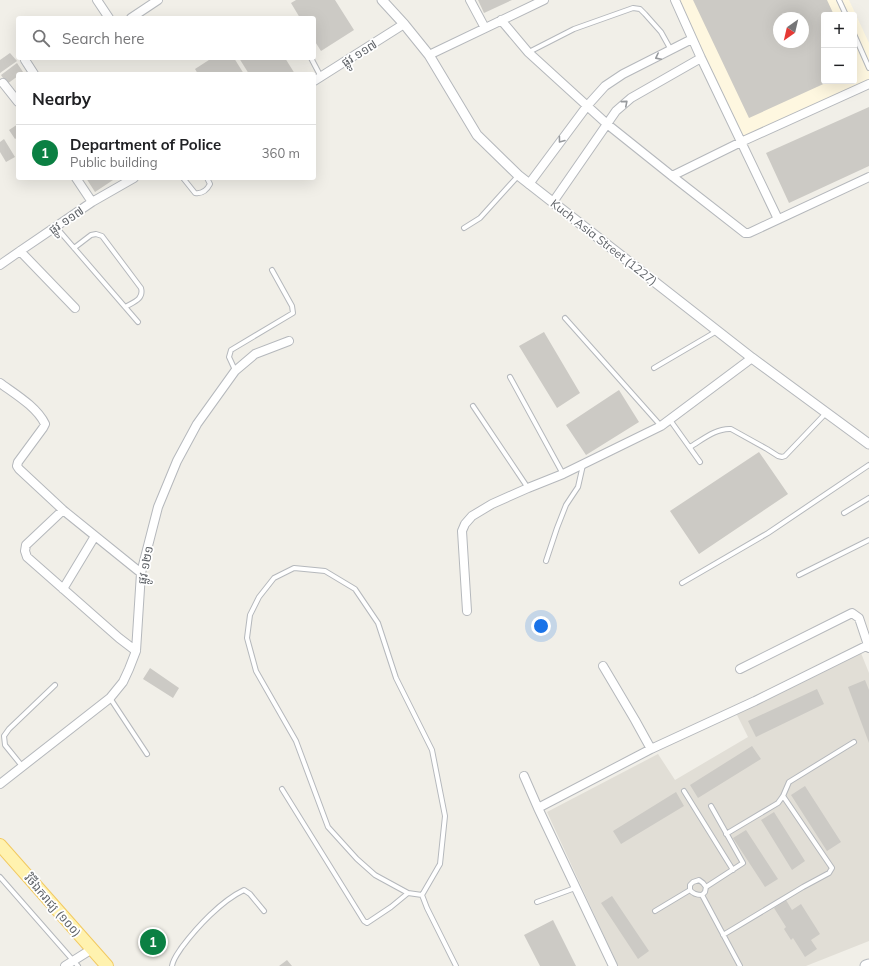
<!DOCTYPE html>
<meta charset="utf-8">
<style>
:root{--surface:#fff;--page:#f2f2f2;--text:#202124;--muted:#757577;--line:#e0e0e0;--accent:#0b8043}
body{margin:0;font-family:Mulish,"Noto Sans Khmer",sans-serif;background:var(--page);color:var(--text)}
.controls{position:absolute;right:12px;top:12px;display:grid;overflow:hidden;border-radius:4px;box-shadow:0 4px 16px #0002}
.controls button{width:36px;height:36px;display:grid;place-items:center;padding:0;border:0;border-bottom:1px solid var(--line);background:var(--surface);color:var(--text);font:20px sans-serif}
.compass{position:absolute;left:773px;top:12px;width:36px;height:36px;border-radius:50%;background:var(--surface);box-shadow:0 4px 16px #0002;rotate:214deg}
.you{position:absolute;left:541px;top:626px;width:14px;height:14px;margin:-10px;border:3px solid #fff;border-radius:50%;background:#1a73e8;box-shadow:0 0 0 6px #1a73e833}
.badge{display:grid;place-items:center;width:26px;height:26px;border-radius:50%;background:var(--accent);color:#fff;font-size:13px;font-weight:700}
.pin{position:absolute;translate:-50% -50%;border:2px solid #fff;box-shadow:0 1px 4px #0006}
.list{margin:0;padding:0;list-style:none}
h2{display:flex;justify-content:space-between;align-items:center;height:52px;margin:0;padding:0 16px;font-size:17px}
h2 small{font-size:13px;font-weight:400;color:var(--muted)}
.list li{display:grid;grid-template-columns:26px 1fr auto;gap:12px;align-items:center;box-sizing:border-box;height:56px;padding:0 16px;border-top:1px solid var(--line)}
.list b{display:block;font-size:15px;white-space:nowrap}
.list p{margin:0;font-size:13px;white-space:nowrap;color:var(--muted)}
.list em{font-size:13px;font-style:normal;color:var(--muted)}
.icon{flex:none;width:22px;height:22px;fill:none;stroke:currentColor;stroke-width:2;stroke-linecap:round;stroke-linejoin:round}
.map{position:relative;flex:none;width:869px;height:966px;overflow:hidden}
.search{position:absolute;background:var(--surface);box-shadow:0 4px 16px #0002;left:16px;top:16px;width:300px;height:44px;display:flex;align-items:center;gap:10px;box-sizing:border-box;padding:0 14px;border-radius:4px;color:var(--muted);font-size:15px}
.panel{position:absolute;background:var(--surface);box-shadow:0 4px 16px #0002;left:16px;top:72px;width:300px;height:108px;border-radius:4px}
.map>svg:first-child{display:block}
.commercial{fill:#fef7e0;fill-rule:evenodd}
.education{fill:#e1ded6}
.building{fill:#cccac5;fill-rule:evenodd}
.lines{fill:none;stroke-linecap:round;stroke-linejoin:round}
.service-casing{stroke:#b5b8bc;stroke-width:6}
.minor-casing{stroke:#b5b8bc;stroke-width:10}
.tertiary-casing{stroke:#b5b8bc;stroke-width:11}
.secondary-casing{stroke:#b6babf;stroke-width:13}
.primary-casing{stroke:#f2c960;stroke-width:14}
.service{stroke:#fff;stroke-width:4}
.minor{stroke:#fff;stroke-width:8}
.tertiary{stroke:#fff;stroke-width:9}
.secondary{stroke:#fff;stroke-width:11}
.primary{stroke:#fff2af;stroke-width:12}
.oneway{stroke:#979a9d}
.labels{text-anchor:middle;dominant-baseline:central;stroke-width:3.5;stroke-linejoin:round;paint-order:stroke}
.street-label{font-size:12px;fill:#5f6368;stroke:#fff}
</style>
<div class="map">
<svg width="869" height="966" viewBox="0 0 869 966">
<rect width="100%" height="100%" fill="#f1efe8"/>
<path class="commercial" d="M673 0H849L869 43V84L740 144ZM824 15H854V81H824ZM779 18H803V42H779Z"/>
<path class="education" d="M861 653 869 673V941L806 966H618L547 812 658 754 675 780 748 737 736 713Z"/>
<path class="building" d="M296 0H335L354 30 321 51 314 40V18H300L291 3Z
M478 0H512L484 13Z
M693 0H827L834 15H824V81H830L749 118ZM779 18H803V42H779Z
M10 53 17 61 0 73V60Z
M212 58H234L244 74H198L195 69Z
M239 58H285L295 74H249Z
M17 63 23 72 20 74H18V76L7 84 1 75Z
M869 107V166L789 203 766 153Z
M18 124V137L15 139 9 130Z
M4 139 15 157 6 162 0 152V142Z
M86 178H116L95 192Z
M544 332 580 393 557 408 519 346Z
M619 390 639 422 586 455 566 425Z
M759 452 788 494 699 554 670 511Z
M150 668 179 688 173 698 143 679Z
M865 680 869 690V743L848 687Z
M817 689 824 704 756 737 748 721Z
M752 746 761 759 698 798 690 785Z
M805 786 841 842 827 851 791 795Z
M676 792 684 806 621 844 613 831Z
M774 812 805 861 792 870 761 820Z
M746 830 778 879 765 887 733 838Z
M612 896 649 951 638 959 601 903Z
M786 900 792 910 801 904 820 934 811 940 817 949 805 957 793 938 791 940 784 929 786 927 774 908Z
M553 920 576 966H540L524 935Z
M287 960 292 966H279Z"/>
<g class="lines">
<defs>
<path id="service" d="M839 0 846 15
M854 34 869 68
M529 52 574 29 633 8 640 9 645 14 661 32 671 50
M311 58 321 77
M183 178 195 193C202 194 207 190 210 184L207 178
M56 227 138 322
M464 228 480 218 518 176
M74 248 91 235 96 234 102 236 141 288C144 299 134 302 125 307
M565 318 661 426
M654 368 717 331
M235 370 229 357 231 350 293 313 292 306 272 270
M510 377 563 474
M473 406 528 488
M670 420 700 462
M690 447C702 440 716 428 731 429L767 449 778 456 782 457 785 456 826 413
M844 513 869 498
M546 561 557 528 566 505 578 487 583 465
M294 568 325 571 355 589 378 623 396 678 432 750 445 816 440 864 422 895 408 893 375 875 357 859 328 827 296 741 256 671 247 638 250 615 259 597 274 578Z
M799 575 869 540
M682 583 768 533 869 465
M110 698 147 754
M22 766 5 745 4 736 9 729 55 685
M282 789 364 921 367 923 391 907 408 893
M684 791 733 870
M726 834 778 803 783 796 789 782 854 742
M0 877 78 966
M699 880 703 883 706 887 705 892 702 895C696 895 693 894 690 890V885L693 882Z
M706 887 743 863 711 806
M422 895 427 908 456 966
M702 895 740 966
M537 902 575 888
M655 911 690 890
M723 935 803 887 829 873 832 868 783 796
M172 966C173 959 178 953 182 947 197 927 221 901 244 890L250 894 264 911"/>
<path id="minor" d="M97 0 109 18
M470 0 485 28
M675 0 701 58 778 219
M131 18 158 0
M501 20 528 52 607 124 672 176 745 233H749L869 177
M429 55 544 0
M25 60 34 74
M314 81 404 24
M3 83 18 102
M672 176 741 142 869 84
M76 178 92 202
M529 184 587 106 605 86 623 74 692 39
M553 202 616 111 631 98 701 58
M20 251 75 308
M0 265 20 251 92 202 134 178
M0 383C15 394 37 407 45 424L43 428 18 462 17 466 19 469 63 510 141 573
M63 510 26 545 25 551 27 557 119 638 136 651
M63 589 95 536
M467 611 462 531 465 524 472 516 492 504 528 488 563 474 661 426 752 358
M603 666 635 720 651 749
M740 669 852 613 859 618 869 648
M524 776 538 808 613 966
M0 784 110 698 123 682 129 669 136 651 141 573 158 507 177 461 197 424 235 371 255 354 289 341
M538 808 651 749 755 701 868 645
M65 966 92 949"/>
<path id="tertiary" d="M382 0 404 24 429 55 477 135 518 175 752 358 869 444"/>
<path id="secondary" d="M866 966 869 965"/>
<path id="primary" d="M0 845 107 966"/>
</defs>
<use href="#service" class="service-casing"/>
<use href="#minor" class="minor-casing"/>
<use href="#tertiary" class="tertiary-casing"/>
<use href="#secondary" class="secondary-casing"/>
<use href="#primary" class="primary-casing"/>
<use href="#service" class="service"/>
<use href="#minor" class="minor"/>
<use href="#tertiary" class="tertiary"/>
<use href="#secondary" class="secondary"/>
<use href="#primary" class="primary"/>
</g>
<defs><path id="oneway-chevron" d="M-2-3.5L2.5 0L-2 3.5" fill="none" stroke-width="1.6" stroke-linecap="round" stroke-linejoin="round"/></defs>
<g class="oneway">
<use href="#oneway-chevron" transform="translate(658 57) rotate(153)"/>
<use href="#oneway-chevron" transform="translate(625 103) rotate(-41)"/>
<use href="#oneway-chevron" transform="translate(561 140) rotate(127)"/>
</g>
<g class="labels">
<g class="street-label">
<text transform="translate(359 53) rotate(-32)">ផ្លូវ ១១៧</text>
<text transform="translate(66 220) rotate(-34)">ផ្លូវ ១១៧</text>
<text transform="translate(604 242) rotate(38)">Kuch Asia Street (1227)</text>
<text transform="translate(145 565) rotate(-79)">ផ្លូវ ១២១</text>
<text transform="translate(53 905) rotate(49)">វិថីឯករាជ្យ (១០០)</text>
</g>
</g>
</svg>
<div class="controls">
<button>+</button>
<button>−</button>
</div>
<svg class="compass" viewBox="-18 -18 36 36"><path d="M0-13l5 13h-10z" fill="#e53935"/><path d="M0 13l5-13h-10z" fill="#757577"/></svg>
<div class="you"></div>
<div class="pin badge" style="left:153px;top:942px">1</div>
<div class="search"><svg class="icon" aria-label="search" viewBox="0 0 24 24"><circle cx="10" cy="10" r="6"/><path d="M15 15l6 6"/></svg>Search here</div>
<section class="panel">
<h2>Nearby<small></small></h2>
<ul class="list">
<li><span class="badge">1</span><div><b>Department of Police</b><p>Public building</p></div><em>360 m</em></li>
</ul>
</section>
</div>
